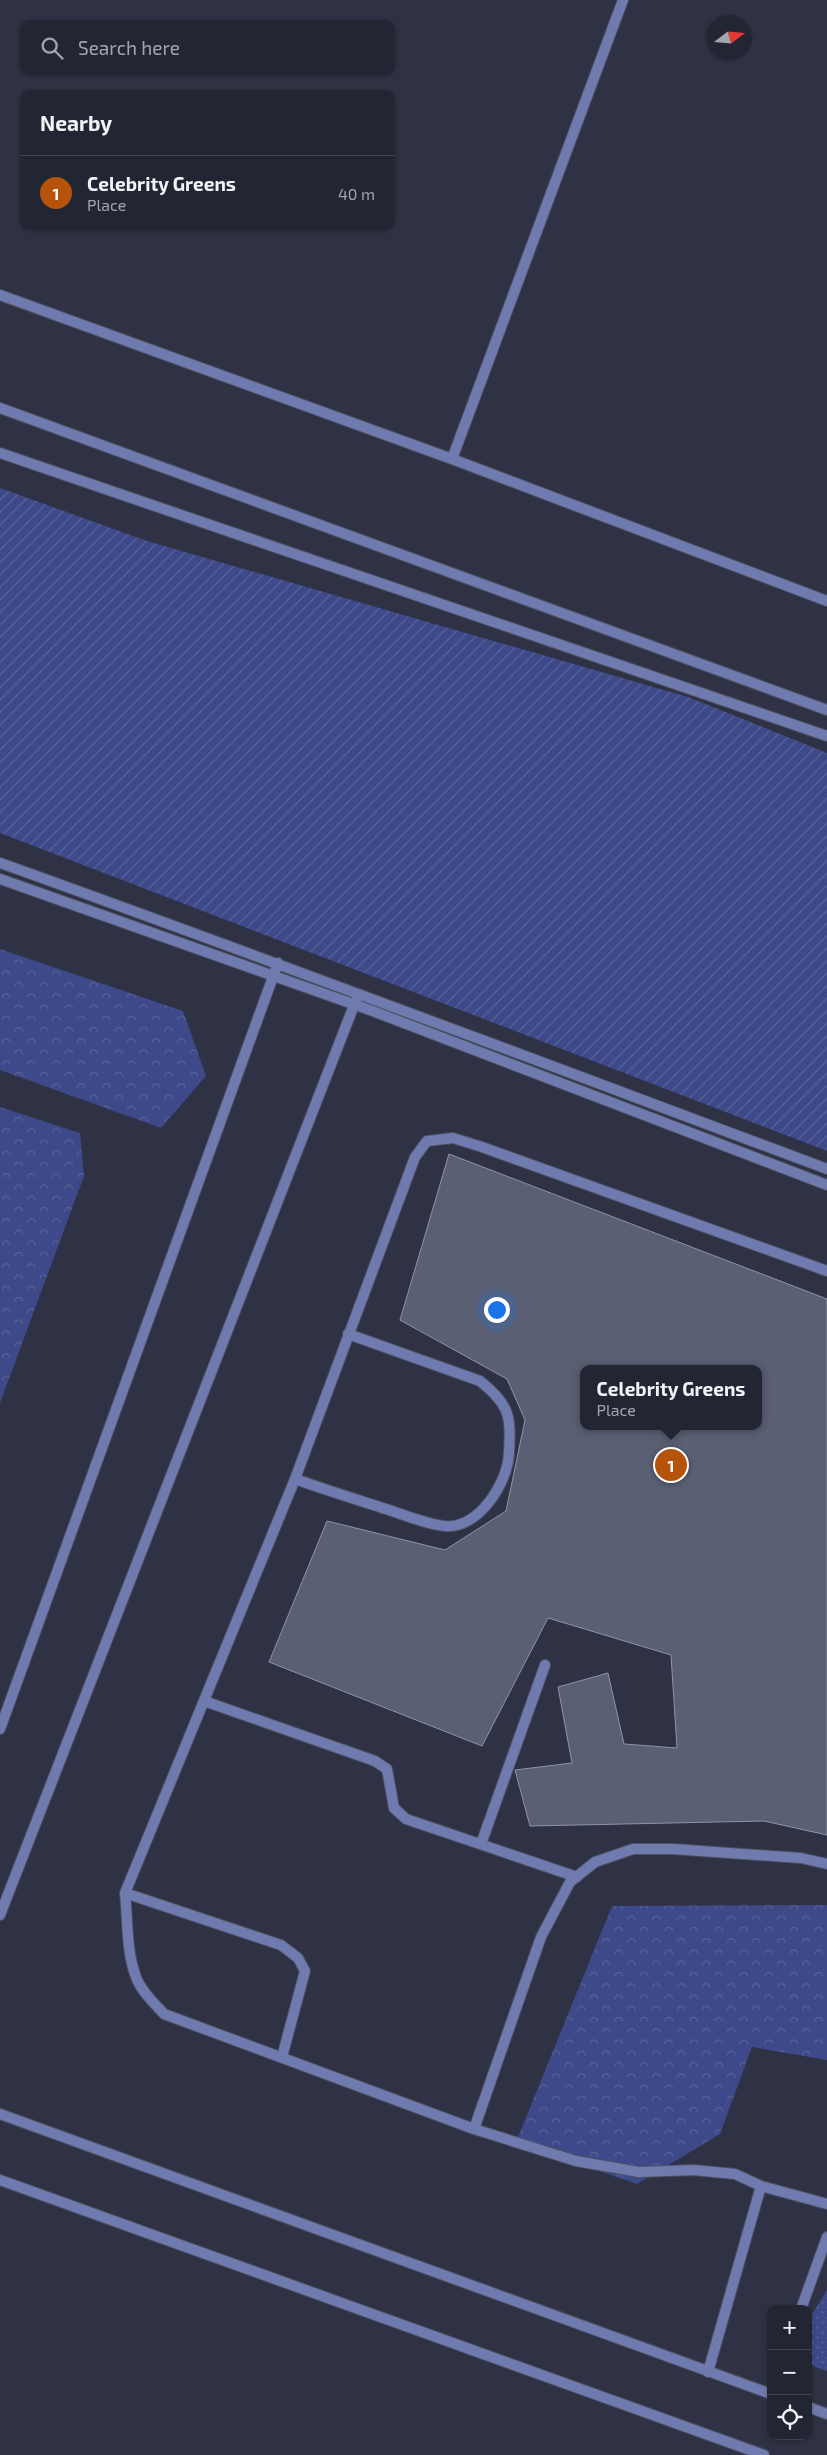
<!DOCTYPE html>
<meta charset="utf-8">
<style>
:root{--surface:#222633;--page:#2e323f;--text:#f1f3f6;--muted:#a2a5ac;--line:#3f434e;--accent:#b45309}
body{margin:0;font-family:"Exo 2",sans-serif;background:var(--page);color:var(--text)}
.controls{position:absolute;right:15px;bottom:15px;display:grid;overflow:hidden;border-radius:10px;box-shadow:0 1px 4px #0004}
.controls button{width:45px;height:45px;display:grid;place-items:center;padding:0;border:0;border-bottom:1px solid var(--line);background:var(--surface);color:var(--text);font:25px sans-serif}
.compass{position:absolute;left:707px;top:15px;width:45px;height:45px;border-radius:50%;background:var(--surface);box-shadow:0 1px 4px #0004;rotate:74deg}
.you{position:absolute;left:496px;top:1309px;width:18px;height:18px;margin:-12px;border:4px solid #fff;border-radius:50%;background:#1a73e8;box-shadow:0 0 0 8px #1a73e833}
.badge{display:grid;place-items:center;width:32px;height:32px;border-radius:50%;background:var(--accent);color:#fff;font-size:16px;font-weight:700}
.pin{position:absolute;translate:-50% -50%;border:2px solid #fff;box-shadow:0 1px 5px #0006}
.popup{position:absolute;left:580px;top:1365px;width:182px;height:65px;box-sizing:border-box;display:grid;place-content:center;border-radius:10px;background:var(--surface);filter:drop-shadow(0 1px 4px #0005);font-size:16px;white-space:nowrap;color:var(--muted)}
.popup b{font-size:19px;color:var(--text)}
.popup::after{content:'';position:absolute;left:50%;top:100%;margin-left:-10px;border:10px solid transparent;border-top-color:var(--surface)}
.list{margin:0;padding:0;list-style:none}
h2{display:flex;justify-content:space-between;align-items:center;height:65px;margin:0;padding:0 20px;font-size:21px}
h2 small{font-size:16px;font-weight:400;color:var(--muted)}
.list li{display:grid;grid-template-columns:32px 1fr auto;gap:15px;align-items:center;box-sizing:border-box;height:75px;padding:0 20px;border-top:1px solid var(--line)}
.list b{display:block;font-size:19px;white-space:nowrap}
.list p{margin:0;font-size:16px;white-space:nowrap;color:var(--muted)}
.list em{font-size:16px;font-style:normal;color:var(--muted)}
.icon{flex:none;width:28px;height:28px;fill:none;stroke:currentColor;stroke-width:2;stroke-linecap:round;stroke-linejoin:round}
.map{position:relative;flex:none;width:827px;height:2455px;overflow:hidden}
.search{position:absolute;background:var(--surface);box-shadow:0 1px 4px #0004;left:20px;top:20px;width:375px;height:55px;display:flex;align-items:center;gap:12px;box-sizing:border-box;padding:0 18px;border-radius:10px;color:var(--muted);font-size:19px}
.panel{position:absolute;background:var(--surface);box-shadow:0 1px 4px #0004;left:20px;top:90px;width:375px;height:140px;border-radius:10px}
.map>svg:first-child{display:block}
.grass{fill:url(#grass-dots)}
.forest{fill:url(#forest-crowns)}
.garden{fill:url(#garden-furrows)}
.building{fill:#5a5f73;stroke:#8e94a9;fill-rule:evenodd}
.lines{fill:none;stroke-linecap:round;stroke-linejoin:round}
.pedestrian-casing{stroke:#4c5061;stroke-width:12}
.minor-casing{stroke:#4c5061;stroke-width:12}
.tertiary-casing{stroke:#4c5061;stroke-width:12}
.pedestrian{stroke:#6f7baf;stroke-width:10}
.minor{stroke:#6f7baf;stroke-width:10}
.tertiary{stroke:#6f7baf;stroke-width:10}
</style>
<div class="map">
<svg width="827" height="2455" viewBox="0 0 827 2455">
<defs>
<pattern id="grass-dots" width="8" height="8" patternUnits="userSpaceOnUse" patternTransform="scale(1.25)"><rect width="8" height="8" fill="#3d4989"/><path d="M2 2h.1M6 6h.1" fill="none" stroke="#59639a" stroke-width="1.8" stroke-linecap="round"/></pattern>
<pattern id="forest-crowns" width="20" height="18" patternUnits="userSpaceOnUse" patternTransform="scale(1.25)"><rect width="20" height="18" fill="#3d4989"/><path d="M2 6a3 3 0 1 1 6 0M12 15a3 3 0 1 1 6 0" fill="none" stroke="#59639a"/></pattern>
<pattern id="garden-furrows" width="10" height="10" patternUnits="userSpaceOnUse" patternTransform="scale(1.25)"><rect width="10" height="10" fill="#3d4989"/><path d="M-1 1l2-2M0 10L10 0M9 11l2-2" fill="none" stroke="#59639a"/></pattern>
</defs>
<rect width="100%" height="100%" fill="#2e3244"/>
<path class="grass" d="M827 2290V2371L808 2364V2321Z"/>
<path class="forest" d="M0 949 183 1011 206 1076 161 1128 0 1070Z
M0 1107 80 1133 84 1176 0 1403Z
M827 1905V2060L752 2047 720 2134 637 2184 516 2142 612 1906Z"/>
<path class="garden" d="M0 488 147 541 688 697 827 753V1151L0 833Z"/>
<path class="building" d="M449 1154 827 1299V1835L764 1821 530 1826 515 1770 572 1763 558 1687 608 1673 624 1744 677 1748 671 1655 548 1618 482 1746 269 1662 327 1521 445 1550 506 1511 525 1420 507 1379 400 1320ZM584 1369H758V1426H584Z"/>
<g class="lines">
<defs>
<path id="pedestrian" d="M0 453 827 736
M0 879 370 1010 827 1185"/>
<path id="minor" d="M0 295 452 459 827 601
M452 459 623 0
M0 863C277 962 551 1066 827 1169
M295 1479C326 1490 358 1500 389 1510 407 1516 426 1524 444 1526 478 1530 508 1483 509 1453 511 1416 510 1405 480 1381L348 1334
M204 1701 375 1761 387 1769 394 1808 406 1819 577 1877
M0 1729 278 963
M481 1844 545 1665
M827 1864 801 1858 673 1849H633L595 1862 570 1882 541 1937 474 2129 576 2161 639 2172 694 2170 735 2174 761 2186 827 2204
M125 1893 281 1945 298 1958 305 1971 282 2057
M0 1915 358 995
M0 2114 771 2394
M474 2129 164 2014C154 2003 141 1991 136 1977 126 1951 128 1920 125 1893L295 1479 415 1157 427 1141 453 1138 482 1147 827 1271
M0 2180 764 2455
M801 2309 827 2237
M708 2372 761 2186
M808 2407 827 2414"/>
<path id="tertiary" d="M0 408 827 710"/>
</defs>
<use href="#pedestrian" class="pedestrian-casing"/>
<use href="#minor" class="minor-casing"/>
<use href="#tertiary" class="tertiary-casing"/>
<use href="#pedestrian" class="pedestrian"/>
<use href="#minor" class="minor"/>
<use href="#tertiary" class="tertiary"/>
</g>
</svg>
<div class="controls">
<button>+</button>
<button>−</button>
<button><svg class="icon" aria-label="locate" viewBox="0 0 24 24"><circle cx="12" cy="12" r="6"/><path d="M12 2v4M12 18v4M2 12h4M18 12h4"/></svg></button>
</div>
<svg class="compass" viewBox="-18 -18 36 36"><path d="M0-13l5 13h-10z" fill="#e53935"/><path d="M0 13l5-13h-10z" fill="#a2a5ac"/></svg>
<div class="you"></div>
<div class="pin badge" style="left:671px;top:1465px">1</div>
<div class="popup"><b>Celebrity Greens</b>Place</div>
<div class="search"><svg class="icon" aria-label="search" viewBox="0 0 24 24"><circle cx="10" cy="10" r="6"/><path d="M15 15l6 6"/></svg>Search here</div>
<section class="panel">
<h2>Nearby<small></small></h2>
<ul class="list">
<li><span class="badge">1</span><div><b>Celebrity Greens</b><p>Place</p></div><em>40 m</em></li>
</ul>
</section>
</div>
